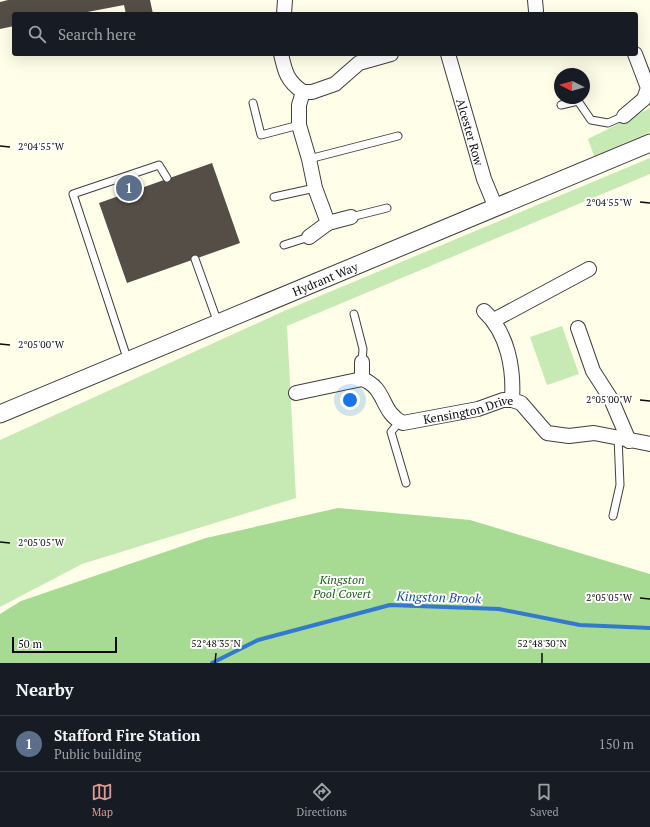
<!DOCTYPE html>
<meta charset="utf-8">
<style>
:root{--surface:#171b24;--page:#242831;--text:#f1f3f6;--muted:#9ea1a6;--line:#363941;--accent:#d99d97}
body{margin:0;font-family:"PT Serif",serif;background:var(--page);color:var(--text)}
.compass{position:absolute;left:554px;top:68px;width:36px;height:36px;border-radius:50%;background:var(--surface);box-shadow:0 4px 16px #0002;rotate:275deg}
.scale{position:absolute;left:12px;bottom:10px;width:105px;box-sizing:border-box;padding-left:4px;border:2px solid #0b0b0b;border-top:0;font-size:11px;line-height:14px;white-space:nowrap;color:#0b0b0b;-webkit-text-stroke:3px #fff;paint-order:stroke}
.you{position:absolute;left:350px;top:400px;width:14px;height:14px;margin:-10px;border:3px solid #fff;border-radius:50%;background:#1a73e8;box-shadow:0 0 0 6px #1a73e833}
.badge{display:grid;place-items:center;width:26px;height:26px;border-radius:50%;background:var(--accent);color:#fff;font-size:13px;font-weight:700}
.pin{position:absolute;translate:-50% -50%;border:2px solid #fff;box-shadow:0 1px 4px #0006}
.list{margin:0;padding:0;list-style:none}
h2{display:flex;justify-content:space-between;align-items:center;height:52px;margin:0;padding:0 16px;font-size:17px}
h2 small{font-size:13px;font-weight:400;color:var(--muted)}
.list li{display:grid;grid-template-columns:26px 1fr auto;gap:12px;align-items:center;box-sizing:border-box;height:56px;padding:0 16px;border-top:1px solid var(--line)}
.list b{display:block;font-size:15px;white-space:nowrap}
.list p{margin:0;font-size:13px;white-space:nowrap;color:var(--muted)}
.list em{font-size:13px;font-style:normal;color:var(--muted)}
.icon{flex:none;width:22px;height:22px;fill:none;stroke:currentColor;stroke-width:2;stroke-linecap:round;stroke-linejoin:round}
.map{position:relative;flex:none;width:650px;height:663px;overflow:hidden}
.search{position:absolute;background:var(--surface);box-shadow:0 4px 16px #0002;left:12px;right:12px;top:12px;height:44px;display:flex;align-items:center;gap:10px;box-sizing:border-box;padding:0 14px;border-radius:4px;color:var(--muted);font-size:15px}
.sheet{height:108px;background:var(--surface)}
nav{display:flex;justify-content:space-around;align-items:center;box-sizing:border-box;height:56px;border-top:1px solid var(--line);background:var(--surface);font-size:11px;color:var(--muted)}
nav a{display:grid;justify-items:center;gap:2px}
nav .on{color:var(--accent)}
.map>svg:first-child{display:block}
.green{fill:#c7e9b3}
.forest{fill:#a7da92}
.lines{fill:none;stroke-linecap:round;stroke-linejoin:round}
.stream{stroke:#3379cf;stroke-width:4}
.building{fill:#544e47}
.service-casing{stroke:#3e3e3e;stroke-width:9}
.minor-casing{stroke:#3e3e3e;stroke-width:16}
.tertiary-casing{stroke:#3e3e3e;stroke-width:19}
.service{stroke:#fff;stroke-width:7}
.minor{stroke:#fff;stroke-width:14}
.tertiary{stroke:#fff;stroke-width:17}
.ticks{fill:none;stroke:#0b0b0b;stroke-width:1.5}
.labels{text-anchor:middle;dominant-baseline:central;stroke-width:4;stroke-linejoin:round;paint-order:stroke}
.street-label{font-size:12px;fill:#0b0b0b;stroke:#fff}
.park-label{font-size:12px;font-style:italic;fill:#1f631b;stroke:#fff}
.water-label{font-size:13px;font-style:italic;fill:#144c9e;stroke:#fff}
.ticks-label{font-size:10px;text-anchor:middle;fill:#0b0b0b;stroke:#fff;stroke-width:4;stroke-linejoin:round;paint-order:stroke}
</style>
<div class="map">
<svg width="650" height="663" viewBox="0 0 650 663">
<rect width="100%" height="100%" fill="#fffee9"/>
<path class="green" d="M650 108V132L594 156 588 139Z
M650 158V174L287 326 296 498 82 564 0 607V440L284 311Z
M562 326 579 374 547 385 530 337Z"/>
<path class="forest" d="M338 508 470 520 650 574V663H0V614L21 601 206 538Z"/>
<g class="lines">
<path class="stream" d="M212 663 258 640 390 605 499 609 580 625 650 628"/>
</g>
<path class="building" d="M8 0H150L153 14H126L124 5 77 14H14V26L0 29V2Z
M212 163 240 243 127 283 99 203Z"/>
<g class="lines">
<defs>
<path id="service" d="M253 103 261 135 299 125
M561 105 578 101 591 120 608 123 624 116
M309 159 398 136
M274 197 315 188
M351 217 387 208
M284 245 309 237
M195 259 218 323
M354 314 363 349 362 362
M128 361 73 194 159 165 167 178
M400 421 391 432 406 483
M613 516 620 485 618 437"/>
<g id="minor">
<path d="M535 0 536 11"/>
<path d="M284 14 285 0"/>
<path d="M281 54C285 72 287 81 303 92"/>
<path id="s1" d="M448 54 484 179 496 208"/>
<path d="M303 92 299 105V125L309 159 315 188 328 223 309 237"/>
<path d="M303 92H312L335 84 359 63 391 54"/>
<path d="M624 116 644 99 648 88 635 54"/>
<path d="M328 223 351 217"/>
<path d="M484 311C508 333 514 369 512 400"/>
<path d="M494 320 589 269"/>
<path d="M578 328 593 371 611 399 629 441"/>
<path d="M362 362V379"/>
<path id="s2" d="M296 393 362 379C387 388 380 412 403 423L478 409 503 400H512L521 403 547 433 569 436 594 433 650 444"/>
</g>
<g id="tertiary">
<path id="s3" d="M0 414 650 143"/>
</g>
</defs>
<use href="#service" class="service-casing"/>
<use href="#minor" class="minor-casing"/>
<use href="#tertiary" class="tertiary-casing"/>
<use href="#service" class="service"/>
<use href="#minor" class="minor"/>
<use href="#tertiary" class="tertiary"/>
</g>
<path class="ticks" d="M0 146 10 147M640 202 650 203M0 344 10 345M640 400 650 401M0 542 10 543M640 598 650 599M215 663 216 653M542 663V653"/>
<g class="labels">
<g class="street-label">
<text stroke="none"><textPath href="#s1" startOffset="81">Alcester Row</textPath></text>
<text stroke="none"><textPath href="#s3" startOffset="352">Hydrant Way</textPath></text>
<text stroke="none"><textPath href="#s2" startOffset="196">Kensington Drive</textPath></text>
</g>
<g class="park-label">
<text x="342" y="579">Kingston<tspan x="342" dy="14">Pool Covert</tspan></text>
</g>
<g class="water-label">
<text transform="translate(439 597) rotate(2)">Kingston Brook</text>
</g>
</g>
<g class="ticks-label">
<text x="41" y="150">2°04'55"W</text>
<text x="609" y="206">2°04'55"W</text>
<text x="41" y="348">2°05'00"W</text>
<text x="609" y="403">2°05'00"W</text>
<text x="41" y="546">2°05'05"W</text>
<text x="609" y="601">2°05'05"W</text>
<text x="216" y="647">52°48'35"N</text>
<text x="542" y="647">52°48'30"N</text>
</g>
</svg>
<svg class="compass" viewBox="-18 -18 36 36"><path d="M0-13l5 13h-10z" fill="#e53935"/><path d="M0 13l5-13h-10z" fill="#9ea1a6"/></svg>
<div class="scale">50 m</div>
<div class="you"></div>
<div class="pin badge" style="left:129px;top:188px;background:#5c6f8a">1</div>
<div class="search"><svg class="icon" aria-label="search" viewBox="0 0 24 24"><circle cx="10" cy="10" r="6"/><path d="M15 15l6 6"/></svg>Search here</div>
</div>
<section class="sheet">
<h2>Nearby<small></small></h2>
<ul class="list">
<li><span class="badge" style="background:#5c6f8a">1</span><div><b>Stafford Fire Station</b><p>Public building</p></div><em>150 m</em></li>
</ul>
</section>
<nav>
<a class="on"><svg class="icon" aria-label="map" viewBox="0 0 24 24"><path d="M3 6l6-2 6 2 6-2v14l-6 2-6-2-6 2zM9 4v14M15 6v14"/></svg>Map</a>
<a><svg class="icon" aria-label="directions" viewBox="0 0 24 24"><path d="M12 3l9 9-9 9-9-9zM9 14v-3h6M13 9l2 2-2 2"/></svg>Directions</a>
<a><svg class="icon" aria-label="saved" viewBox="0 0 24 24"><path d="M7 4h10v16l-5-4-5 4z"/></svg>Saved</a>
</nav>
